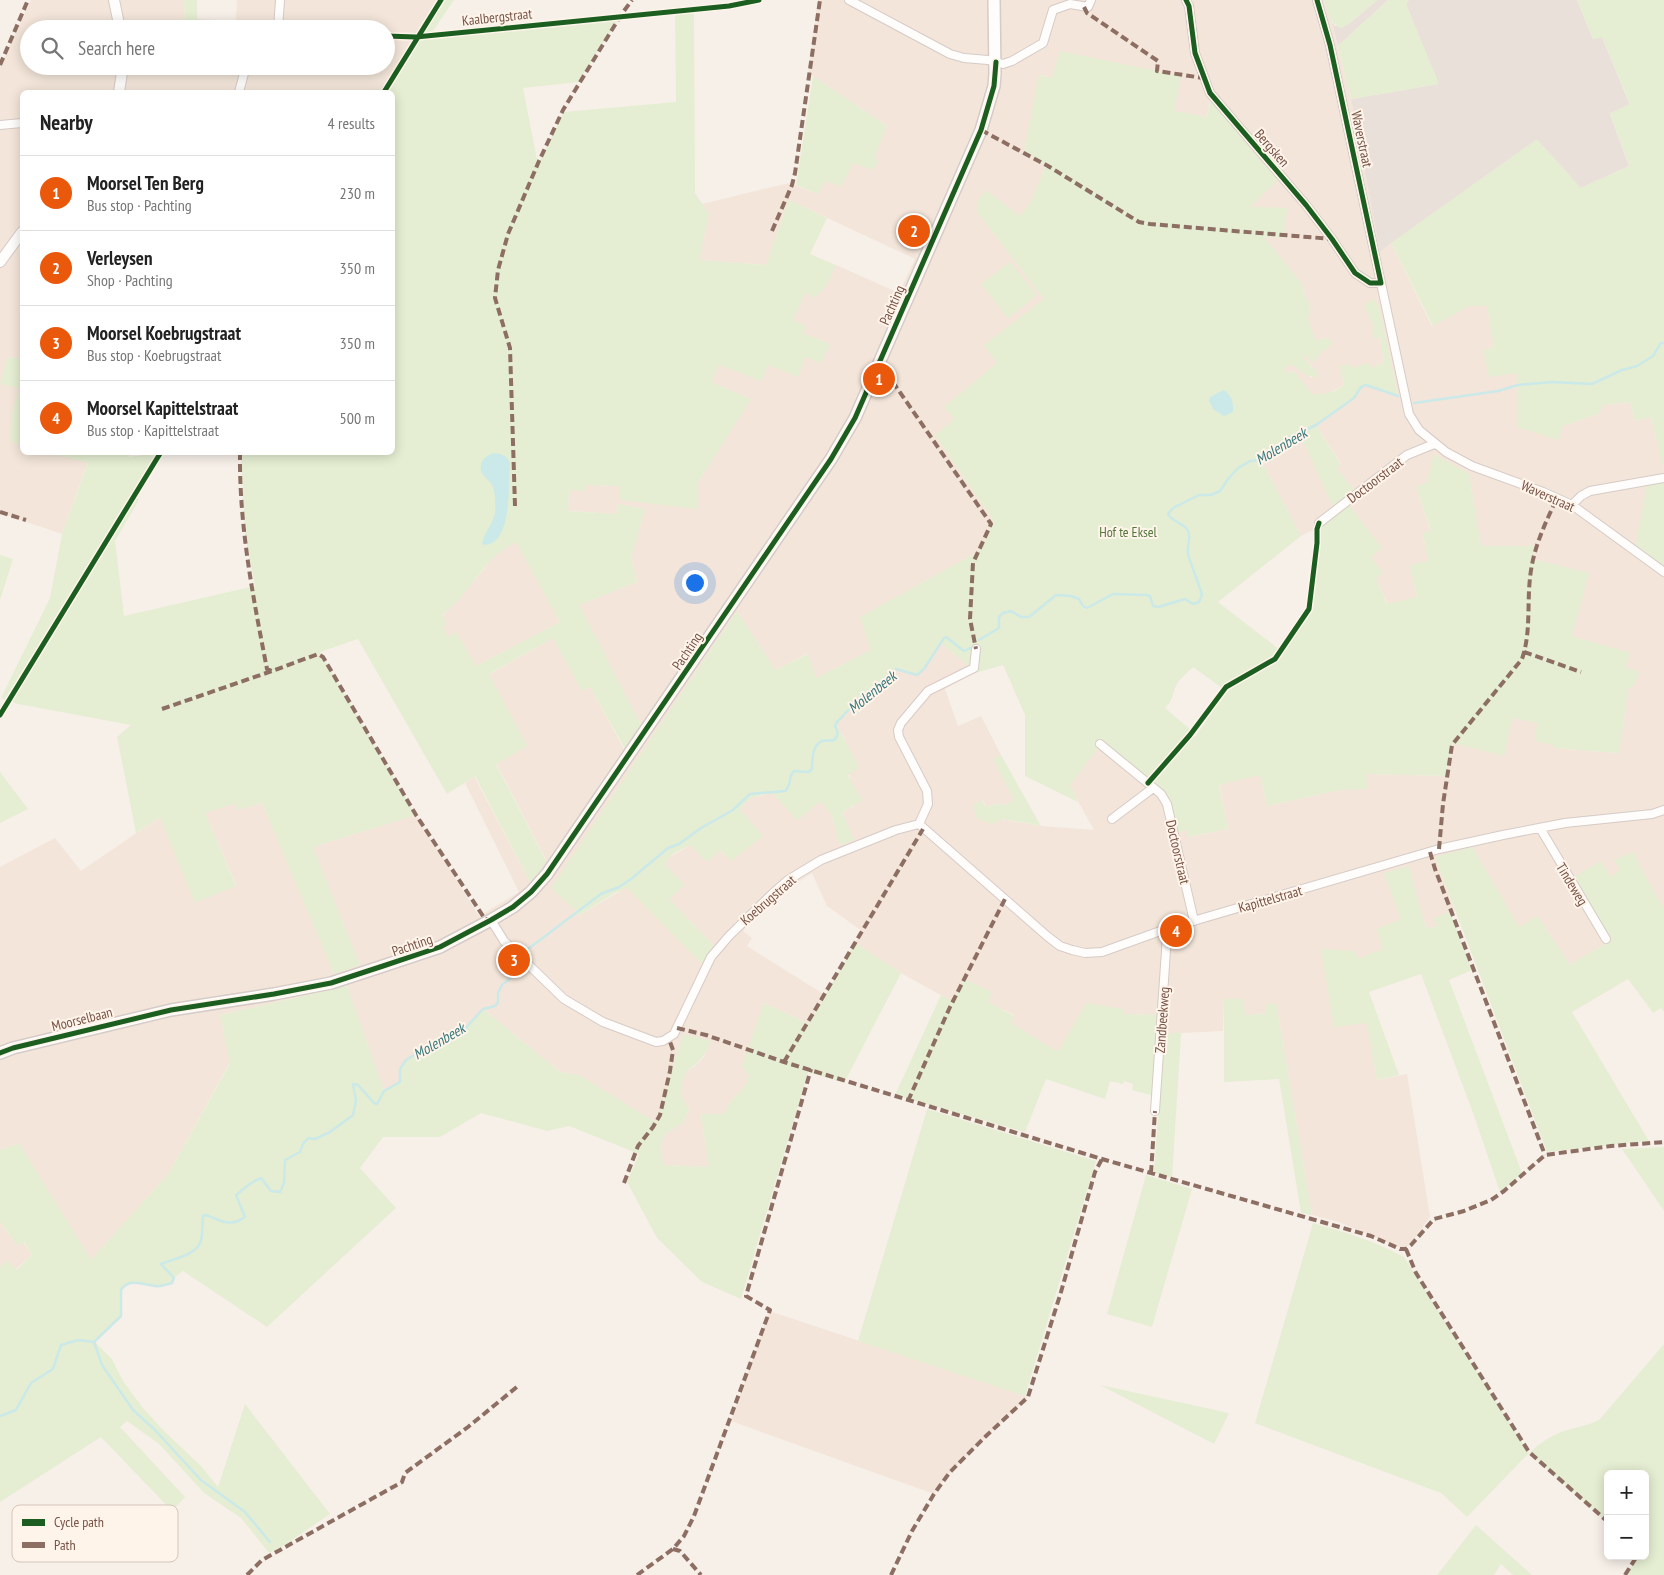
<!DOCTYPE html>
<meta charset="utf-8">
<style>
:root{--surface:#fff;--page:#f6f6f6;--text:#222;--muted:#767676;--line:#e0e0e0;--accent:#ea580c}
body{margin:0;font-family:"PT Sans Narrow",sans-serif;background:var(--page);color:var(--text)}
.controls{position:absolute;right:15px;bottom:15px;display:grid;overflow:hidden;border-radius:8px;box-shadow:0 2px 12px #0003}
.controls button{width:45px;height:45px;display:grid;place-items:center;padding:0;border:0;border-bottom:1px solid var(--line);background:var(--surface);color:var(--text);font:25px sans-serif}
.you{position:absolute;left:694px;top:582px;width:18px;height:18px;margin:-12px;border:4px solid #fff;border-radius:50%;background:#1a73e8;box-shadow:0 0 0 8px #1a73e833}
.badge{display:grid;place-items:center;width:32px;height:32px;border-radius:50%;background:var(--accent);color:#fff;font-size:16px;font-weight:700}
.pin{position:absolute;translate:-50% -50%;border:2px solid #fff;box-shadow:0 1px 5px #0006}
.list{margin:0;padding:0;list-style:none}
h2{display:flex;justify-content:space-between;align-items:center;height:65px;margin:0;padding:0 20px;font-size:21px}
h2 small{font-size:16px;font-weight:400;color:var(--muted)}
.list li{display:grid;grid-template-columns:32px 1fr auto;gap:15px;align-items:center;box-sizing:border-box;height:75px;padding:0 20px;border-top:1px solid var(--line)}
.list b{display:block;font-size:19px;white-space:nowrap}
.list p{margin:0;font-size:16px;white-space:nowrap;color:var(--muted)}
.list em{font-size:16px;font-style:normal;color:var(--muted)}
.icon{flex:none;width:28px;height:28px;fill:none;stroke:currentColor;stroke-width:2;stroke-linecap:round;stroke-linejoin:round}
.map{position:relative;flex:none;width:1664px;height:1575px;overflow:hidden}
.search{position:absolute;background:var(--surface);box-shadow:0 2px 12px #0003;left:20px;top:20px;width:375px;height:55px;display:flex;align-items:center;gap:12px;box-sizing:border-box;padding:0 18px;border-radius:28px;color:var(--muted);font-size:19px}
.panel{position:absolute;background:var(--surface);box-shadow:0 2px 12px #0003;left:20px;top:90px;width:375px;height:365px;border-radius:8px}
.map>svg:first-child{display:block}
.residential{fill:#f3e5d9;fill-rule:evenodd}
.industrial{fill:#eae0da}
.green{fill:#e5eed2;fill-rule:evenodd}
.water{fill:#cae9e8}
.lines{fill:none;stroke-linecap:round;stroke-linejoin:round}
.stream{stroke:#cae9e8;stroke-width:2.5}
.minor-casing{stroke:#d6cbc6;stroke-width:10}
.tertiary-casing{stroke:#d6cbc6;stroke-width:12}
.secondary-casing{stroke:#d6cbc6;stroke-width:14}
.minor{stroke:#fefdfc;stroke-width:8}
.tertiary{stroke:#fefdfc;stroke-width:10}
.secondary{stroke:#fefdfc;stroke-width:11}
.quiet{stroke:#8d6e63;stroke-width:4;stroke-dasharray:8 4;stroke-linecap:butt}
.cycleway-casing{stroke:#fff4ea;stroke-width:8}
.cycleway{stroke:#1b5e20;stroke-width:5}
.labels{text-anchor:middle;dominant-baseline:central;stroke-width:4;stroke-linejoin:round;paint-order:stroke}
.street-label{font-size:14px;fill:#775347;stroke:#fff4ea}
.park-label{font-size:14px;fill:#54773c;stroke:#fff4ea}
.water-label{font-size:15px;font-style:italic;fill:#3a797d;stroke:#fff4ea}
.key{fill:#fff4ea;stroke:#d6c4b9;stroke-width:1}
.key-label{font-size:14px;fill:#775347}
</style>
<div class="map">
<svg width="1664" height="1575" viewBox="0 0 1664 1575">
<rect width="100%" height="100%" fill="#f7f0e9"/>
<path class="residential" d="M31 0H184L185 29H29V66H386V29H197V19L236 21 237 0H437L381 92H22V359L8 357 0 384V67Z
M818 0H1324L1332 22 1351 99 1380 251 1391 243 1432 326 1469 306 1487 305 1494 347 1483 350 1489 376 1517 373 1518 385 1563 426 1598 414 1604 405 1630 402 1635 421 1651 417 1664 470V481L1636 545 1664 566V908L1657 898 1621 870 1611 877 1571 880 1610 941 1570 965 1537 916 1519 927 1435 857 1455 911 1435 918 1437 926 1427 929 1420 909 1409 866 1402 919 1384 949 1358 959 1367 1022 1377 1080 1407 1074 1430 1217 1411 1243 1406 1247 1400 1248 1339 1222 1312 1215 1276 1003 1266 1013 1244 1015 1224 999 1223 1031 1181 1033H1164L1159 1015 1123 1014V1009L1058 1052 1010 1023 1014 1015 987 1002 991 992 964 979 953 1002 901 973 855 943 862 931 827 906 812 873 785 891 755 918 743 931 752 938 747 946 825 995 809 1024 764 1003 749 1076 746 1085 730 1102 724 1114 701 1115 709 1167 663 1165 661 1148 663 1137 671 1130 683 1123 689 1109 682 1099 680 1089 682 1080 687 1070 694 1067 703 1058 711 1041 683 1035 657 1124 579 1075 560 1072 483 1009 464 1030 445 1038 434 1048 419 1052 400 1069V1082L384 1091 347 986 220 1015 230 1062 169 1173 90 1261 19 1143 0 1150V867L55 838 81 871 160 817 195 902 236 885 205 813 236 803 237 810 262 803 334 973 360 965 313 847 416 815 479 916 519 892 465 783 474 776 530 882 546 860 496 763 527 746 488 675 553 638 582 691 590 687 624 749 642 727 579 605 637 582 631 558 645 509 618 504 617 514 568 511 569 490 585 485 620 486 697 484 751 399 711 382 719 364 761 381 768 365 805 357 830 344 803 333 793 320 805 293 818 294 826 286 836 265 899 293 915 259 789 200 766 265 699 260 709 214 702 204 789 183 818 194 825 180 841 185 853 162 878 161 874 158 887 126 813 76 808 75ZM1040 75 1052 78 1180 76 1173 111 1207 117 1210 101 1279 178 1250 207 1264 237 1302 284 1305 297 1310 304 1308 319 1315 340 1329 338 1315 361 1306 355 1303 357 1314 369 1312 378 1291 364 1284 369 1286 374 1292 371 1296 374 1312 394 1320 395 1329 393 1344 385 1340 366 1351 369 1371 368 1384 363 1380 337 1374 338V330L1366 305 1378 306 1398 395 1366 385 1361 387 1354 398 1316 425 1341 464 1337 469 1354 491 1334 506 1299 432 1284 440 1268 456 1261 460 1301 536 1321 526 1382 548 1370 557 1382 573 1376 578 1388 605 1417 597 1410 565 1428 561 1423 534 1431 531 1416 487 1427 482 1434 455 1469 474 1481 546H1533V559L1588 573 1572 636 1629 653 1624 667 1635 684 1628 689 1619 753 1553 748 1554 745 1537 723 1512 718 1453 743 1446 776 1366 774V789L1340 790 1267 806 1260 775 1219 784 1228 829 1189 837 1187 830 1176 833 1161 789 1102 743 1069 785 1094 830 1041 826 1001 819 973 805 984 801 985 807 998 804 1006 805 1014 800 994 760 1001 755 981 716 958 726 945 689 972 674 969 666 941 643 934 653 896 669 858 700 836 725 844 737 854 806 842 812 853 840 840 845 832 816 821 801 797 819 773 794H769L752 797 746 802 740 810 731 861 720 850 707 861 690 845 670 857 665 861 669 899 714 946 702 964 627 887 578 916 576 911 552 888 737 611 775 670 807 654 816 678 871 650 860 617 981 550 994 521 935 435 955 419 945 407 997 363 985 345 1044 299 978 213 977 202 986 191 1020 217 1031 202 1046 165 1024 153Z
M0 384 21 387 13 409 10 441 22 445V452L51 453 88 462 62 534 0 513Z
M517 542 560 622 476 666 456 633 448 637 443 627 442 616 462 595 492 559 507 546Z
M0 1222 18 1246 23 1242 32 1255 15 1270 8 1261 0 1267Z
M769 1311 1028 1397 950 1472 934 1494 731 1421Z"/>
<path class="industrial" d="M1377 0H1388L1338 46 1332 22 1335 26 1349 24Z
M1409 0H1577L1593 39 1602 37 1630 105 1610 114 1629 166 1581 188 1391 243 1380 252 1351 99 1438 84 1406 4Z"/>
<path class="green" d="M184 0H197V29H185Z
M445 0H454L431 34 423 35Z
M1324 0H1377L1349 24 1341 28C1329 24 1328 11 1324 0Z
M1388 0H1409L1406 4 1439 84 1351 99 1338 46Z
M1577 0H1664V470L1651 417 1635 421 1630 402 1604 405 1598 414 1563 426 1558 440 1517 427V373L1489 377 1483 350 1494 347 1487 306H1469L1433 326 1391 243 1537 139 1581 188 1629 166 1610 113 1630 104 1602 37 1593 39Z
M694 12 695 193 709 214 699 260 766 265 789 200 827 218 810 254 836 265 826 286 818 294 816 298 805 293 793 320 806 326 803 333 830 344 821 363 805 357 798 377 768 365 761 381 719 365 711 382 751 399 697 484V509L621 500 619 486 586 485 584 491 569 490 568 511 617 514 618 504 645 509 631 558 637 582 579 605 642 727 625 749 590 687 582 691 553 638 489 674 527 746 496 764 546 861 537 875 530 882 475 776 447 794 358 639 320 652 416 815 313 847 360 965 334 974 262 803 237 810 236 803 205 813 236 886 195 903 160 817 136 833 117 737 131 725 18 704 1 698 50 598 62 534 88 463 51 453H129V457L159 453 133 496 139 500 115 541 124 616 255 586 245 534 241 453 392 452V92H381L414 40 619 19 578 82 523 88 538 165 564 112 676 102 675 13ZM516 542 560 622 476 666 456 632 448 637 443 627 446 623 442 615C450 608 458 601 464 593 480 574 493 552 516 542Z
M1060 51 1181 76 1174 111 1207 117 1211 100 1279 179 1250 207 1287 208 1284 238 1264 237 1302 284 1305 297 1310 304 1308 319 1315 340 1330 338 1331 344 1326 350H1322L1315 361 1311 362 1306 355 1303 357 1318 374 1317 378 1306 375 1291 364 1284 369 1286 374 1292 371 1296 374 1312 394C1324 395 1334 393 1344 385L1340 366 1350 364 1351 368 1369 363 1371 368 1384 363 1380 337 1374 338 1372 330 1374 329 1365 305 1373 299 1379 306 1398 396 1366 385 1361 387 1354 398 1316 425 1341 465 1337 469 1355 491 1333 507 1299 432 1284 440 1268 456 1261 460 1301 536 1218 602 1280 650 1273 658 1222 688 1193 667C1188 672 1182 677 1178 682 1171 694 1175 698 1165 708L1191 730 1150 779 1102 743 1070 785 1078 802 1025 776V715L1003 665 972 674 969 666 941 643 924 669 917 675 896 669 858 700 837 725 859 768 848 775 862 801 842 812 854 840 840 845 832 816 821 801 797 820 773 794C758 794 749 797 740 810L763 836 731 861 720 850 707 862 690 845C681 850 668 854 665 865L685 885 669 899 714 946 702 964 627 888 615 893 578 916 576 911 551 888 737 611 775 670 808 654 816 678 871 650 860 617 981 550 994 521 935 435 955 419 944 407 997 363 984 345 1044 299 978 213 977 202 986 190 1020 216 1031 202 1046 165 1024 153 1039 75 1052 78Z
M813 76 887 126 874 158 878 161 873 170 853 163 841 186 825 181 818 194 796 185Z
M1010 262 1037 295 1008 318 981 284Z
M8 357 22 359V445L9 441 13 409 20 388 0 384Z
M1434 454 1469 474 1481 546H1533V559L1589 573 1572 636 1630 653 1625 667 1639 672 1635 684 1628 689 1619 753 1553 748V745L1535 741 1537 723 1512 718 1504 756 1453 743 1446 776 1366 774 1367 789 1340 790 1267 806 1260 775 1219 785 1228 829 1188 837 1187 830 1176 833 1161 789 1153 782 1193 735 1195 737 1225 693 1276 661 1313 609 1321 526 1348 504 1382 548 1371 557 1383 573 1376 578 1387 604 1417 597 1410 565 1428 561 1423 533 1431 530 1416 487 1427 482Z
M1664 481V566L1636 545 1647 484Z
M0 555 13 559 0 600Z
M1001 755 1041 826 1002 819 992 824 977 819 973 805 983 801 985 807 998 804 1006 805 1014 800 993 759Z
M0 772 28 809 0 823Z
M1472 847 1519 927 1537 916 1570 965 1610 941 1571 879 1601 861 1611 877 1620 870 1614 860 1633 852 1657 898 1664 908V1012L1661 1008 1653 1013 1628 979 1572 1012 1649 1141 1547 1152 1435 857Z
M1409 866 1420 909 1427 929 1437 926 1434 918 1450 912 1472 970 1449 980 1522 1173 1500 1192 1473 1113 1421 974 1369 992 1399 1075 1377 1080 1367 1023 1334 1027 1321 949 1355 951 1358 959 1383 949 1377 929 1401 919 1384 873Z
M855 943 901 973 844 1083 808 1072 741 1299 702 1282 657 1238 627 1182 639 1154 569 1126 547 1131 481 1113 440 1137H383L360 1168 396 1208 267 1327 183 1271 174 1278 172 1283 158 1287 145 1284 128 1283 121 1290V1316L95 1342 112 1359 123 1381 142 1407 164 1431 201 1466 218 1487 245 1404 330 1514 286 1544 269 1553 241 1518 204 1493 159 1444 127 1421 120 1427 185 1497 172 1511 101 1437 0 1502V1267L8 1260 16 1270 32 1255 24 1242 18 1246 0 1222V1150L19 1143 91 1260 169 1173 230 1063 220 1015 347 986 384 1091 399 1082 400 1069 406 1060 419 1052 434 1048 445 1038 464 1030 483 1009 560 1072 579 1075 657 1123 683 1034 711 1041C706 1053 700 1064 687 1070 679 1087 678 1094 689 1109L683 1123 671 1130 663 1137 661 1148 663 1165 709 1167 701 1114H724L730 1102 746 1085 749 1076 742 1066 764 1003 809 1024Z
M964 979 992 992 988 1002 1014 1016 1011 1023 1058 1052 1086 1003 1123 1009V1014L1160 1015 1154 1096 1132 1090 1133 1084 1124 1081 1123 1084 1110 1081 1105 1099 1046 1079 1025 1132 895 1095 941 995 953 1002Z
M1224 999H1243L1245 1015 1266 1013 1265 1005 1276 1003 1312 1215 1301 1213 1279 1079 1224 1082Z
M1164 1033H1181L1172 1178 1154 1173Z
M927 1109 1096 1161 1025 1396 858 1341Z
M1664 1147V1211L1622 1149Z
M1146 1175 1192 1189 1152 1327 1107 1314Z
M1313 1223C1344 1232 1375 1241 1404 1257L1529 1453C1538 1445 1547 1438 1559 1433 1573 1427 1587 1427 1600 1419L1664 1344V1575H1626L1639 1556H1645V1474H1608V1523L1529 1453 1467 1517 1441 1493 1255 1423Z
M1100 1385 1229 1413 1214 1444Z
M1476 1525 1532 1575H1513L1501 1564 1494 1575H1437Z"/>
<path class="water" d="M1223 390C1231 393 1234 403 1233 412L1224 416 1213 409 1209 400 1210 397Z
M494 453C501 454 507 455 510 463 508 483 513 543 485 545L482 544C484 532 494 523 495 512 496 505 495 490 492 485 490 481 486 479 484 476 476 466 483 456 494 453Z"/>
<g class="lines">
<path class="stream" d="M1414 403 1498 391 1518 385 1552 382 1592 384 1622 370 1637 366 1653 356 1661 343H1664
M979 640 999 628V617L1003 613 1011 611 1021 617H1029L1056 595 1071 596 1079 599 1083 606 1087 608 1113 594 1146 595 1150 596 1153 606 1158 607 1185 599 1193 604 1199 602 1202 595C1198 581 1192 568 1188 554 1186 547 1192 538 1188 531 1185 523 1173 523 1168 514L1173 508 1199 495H1211L1220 491 1228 479 1238 468 1250 461 1261 460 1268 456 1284 440 1316 425 1354 398 1361 387 1366 385 1398 396
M524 952 601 894 619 887 631 879 668 848 679 844 701 828 733 810 750 794 785 791C792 785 788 776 794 771L809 772 812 769C812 761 812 745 822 741 825 740 831 741 834 740 839 735 838 732 835 726L837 722 858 700 896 669 917 675 924 669 944 638 946 637 964 651 970 648
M94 1342 102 1365 133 1410 154 1429 201 1480 245 1512 270 1542
M0 1416 16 1410 31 1383 53 1369 61 1345 78 1340 94 1342 121 1316V1290C129 1277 144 1285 156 1286 161 1287 167 1284 172 1283L174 1278 161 1264C173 1259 198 1255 201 1240 203 1232 202 1224 203 1216L206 1215C222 1222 231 1227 245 1217L236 1195 251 1183 261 1178 271 1191 280 1192 284 1183 285 1160 300 1152 303 1144 308 1138 315 1139 330 1132 353 1115 356 1101 353 1084 358 1085 374 1103 377 1104 384 1091 400 1082V1069L406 1060 419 1052 434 1048 445 1038 464 1030 483 1009 495 1006 498 1002V993L502 985 516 974 520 965"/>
<defs>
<path id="minor" d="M849 0 950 54 964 58 988 60 1003 64 1012 61 1043 43 1053 10 1070 4 1088 7 1091 0
M1186 0 1189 6 1195 53 1210 93 1306 205 1332 239 1355 273 1370 283H1381
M1317 0 1330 45 1409 414 1419 430 1446 452 1472 466 1543 492 1572 505 1664 572
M278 29 280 0
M239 92 246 66
M0 125 22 123
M1572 505 1581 496 1590 491 1664 478
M1319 523 1407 455 1434 444
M1100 744 1161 794 1167 804 1194 921
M1112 819 1153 788
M919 824 1047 936 1060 946 1072 950 1085 953 1102 952 1166 929 1439 849 1503 835 1565 823 1652 814 1664 810
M919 824 928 804 927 791 899 737 898 730 901 723 928 691 974 668 976 649
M1540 828 1606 939
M491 920 504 941 564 999 603 1022 656 1042 663 1041 674 1034 711 957 729 936 772 894 788 880 821 860 896 830 919 824
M1155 1111 1167 936 1166 929"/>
<path id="tertiary" d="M114 0 120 29
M119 92 123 66
M0 262 22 232"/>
<path id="secondary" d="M0 1053 13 1048 171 1010 274 994 331 983 383 966 440 947 491 920 513 907 531 892 547 874 831 459 855 418 981 130 994 86 995 74 994 0"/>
</defs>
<use href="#minor" class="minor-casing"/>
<use href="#tertiary" class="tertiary-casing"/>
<use href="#secondary" class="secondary-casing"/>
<use href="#minor" class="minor"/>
<use href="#tertiary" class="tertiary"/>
<use href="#secondary" class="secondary"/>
<path class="quiet" d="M1084 7 1087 13 1158 61 1157 71 1203 78
M0 65 28 0
M981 130 1048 166 1139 222 1150 224 1332 239
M772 231 792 185 795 173 820 0
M879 362 991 524 973 563 970 619 976 649
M240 452C239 526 253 597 267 669L272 671 318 654 323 657 416 815 483 916 485 919 491 920
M515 506 510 348 495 298 498 270 508 234 539 161 563 110 621 15 632 0
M0 512 26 520
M1524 652 1581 672
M162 709 272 671
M1439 849 1443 804 1452 745 1522 659C1531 633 1527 605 1530 578 1533 548 1545 524 1557 498
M1430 852 1435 869 1545 1155
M677 1028 706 1035 784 1062 1102 1159 1371 1236 1400 1249H1406L1411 1245 1434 1219 1464 1211 1491 1200 1504 1191 1545 1155 1611 1146 1664 1142
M784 1062 923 829
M908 1101 950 1007 1005 899
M1151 1173 1155 1111
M624 1183 638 1146 653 1127 660 1115 670 1071 673 1050 669 1039
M1406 1249 1416 1273 1529 1452 1608 1522
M673 1549 680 1551 701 1575
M247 1575 262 1560 402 1482 405 1473 468 1427 518 1386
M637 1575 673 1549 684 1536 694 1516 770 1310 746 1296 811 1069
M891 1575 912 1531 934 1494 950 1472 986 1436 1028 1397 1061 1292 1095 1172 1102 1159
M1625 1575 1637 1556"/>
<defs>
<path id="cycleway" d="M1186 0 1189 6 1195 53 1210 93 1306 205 1332 239 1355 273 1370 283H1381L1330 45 1317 0
M386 36 416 37 729 6 759 0
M384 92 441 0
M0 715 161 452
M1148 783 1190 735 1226 687 1275 659 1309 609 1317 543V529L1319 523
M0 1053 13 1048 171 1010 274 994 331 983 383 966 440 947 491 920 513 907 531 892 547 874 831 459 855 418 981 130 994 86 996 62"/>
</defs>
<use href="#cycleway" class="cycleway-casing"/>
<use href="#cycleway" class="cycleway"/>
</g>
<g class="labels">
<g class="street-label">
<text transform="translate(497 17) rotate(-6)">Kaalbergstraat</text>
<text transform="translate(1362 139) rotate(78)">Waverstraat</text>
<text transform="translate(1272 148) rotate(49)">Bergsken</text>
<text transform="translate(892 305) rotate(-66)">Pachting</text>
<text transform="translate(1375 480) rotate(-37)">Doctoorstraat</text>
<text transform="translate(1548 496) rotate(24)">Waverstraat</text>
<text transform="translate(687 651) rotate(-56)">Pachting</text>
<text transform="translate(1178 852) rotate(77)">Doctoorstraat</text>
<text transform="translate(1572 884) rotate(59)">Tindeweg</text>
<text transform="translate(1270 899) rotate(-16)">Kapittelstraat</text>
<text transform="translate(768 900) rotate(-41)">Koebrugstraat</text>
<text transform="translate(412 945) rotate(-19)">Pachting</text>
<text transform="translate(82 1019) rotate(-14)">Moorselbaan</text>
<text transform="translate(1162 1020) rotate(-86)">Zandbeekweg</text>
</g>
<g class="park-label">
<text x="1128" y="532">Hof te Eksel</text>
</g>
<g class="water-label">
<text transform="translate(1281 446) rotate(-31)">Molenbeek</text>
<text transform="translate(872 692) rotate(-39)">Molenbeek</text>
<text transform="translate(439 1041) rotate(-30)">Molenbeek</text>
</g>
</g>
<rect x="12" y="1505" width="166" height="57" rx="8" class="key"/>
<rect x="22" y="1519" width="23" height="7" fill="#1b5e20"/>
<rect x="22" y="1542" width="23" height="6" fill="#8d6e63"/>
<g class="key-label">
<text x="54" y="1527">Cycle path</text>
<text x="54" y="1550">Path</text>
</g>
</svg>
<div class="controls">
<button>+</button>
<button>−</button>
</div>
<div class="you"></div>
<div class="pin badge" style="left:879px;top:379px">1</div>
<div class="pin badge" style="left:914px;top:231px">2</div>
<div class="pin badge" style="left:514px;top:960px">3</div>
<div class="pin badge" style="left:1176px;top:931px">4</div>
<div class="search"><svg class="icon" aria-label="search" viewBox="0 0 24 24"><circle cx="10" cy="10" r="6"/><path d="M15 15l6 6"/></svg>Search here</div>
<section class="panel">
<h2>Nearby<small>4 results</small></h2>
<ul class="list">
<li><span class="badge">1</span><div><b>Moorsel Ten Berg</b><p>Bus stop · Pachting</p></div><em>230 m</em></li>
<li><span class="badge">2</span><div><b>Verleysen</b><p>Shop · Pachting</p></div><em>350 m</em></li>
<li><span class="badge">3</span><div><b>Moorsel Koebrugstraat</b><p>Bus stop · Koebrugstraat</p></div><em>350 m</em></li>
<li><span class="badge">4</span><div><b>Moorsel Kapittelstraat</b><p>Bus stop · Kapittelstraat</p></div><em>500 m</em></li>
</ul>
</section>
</div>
